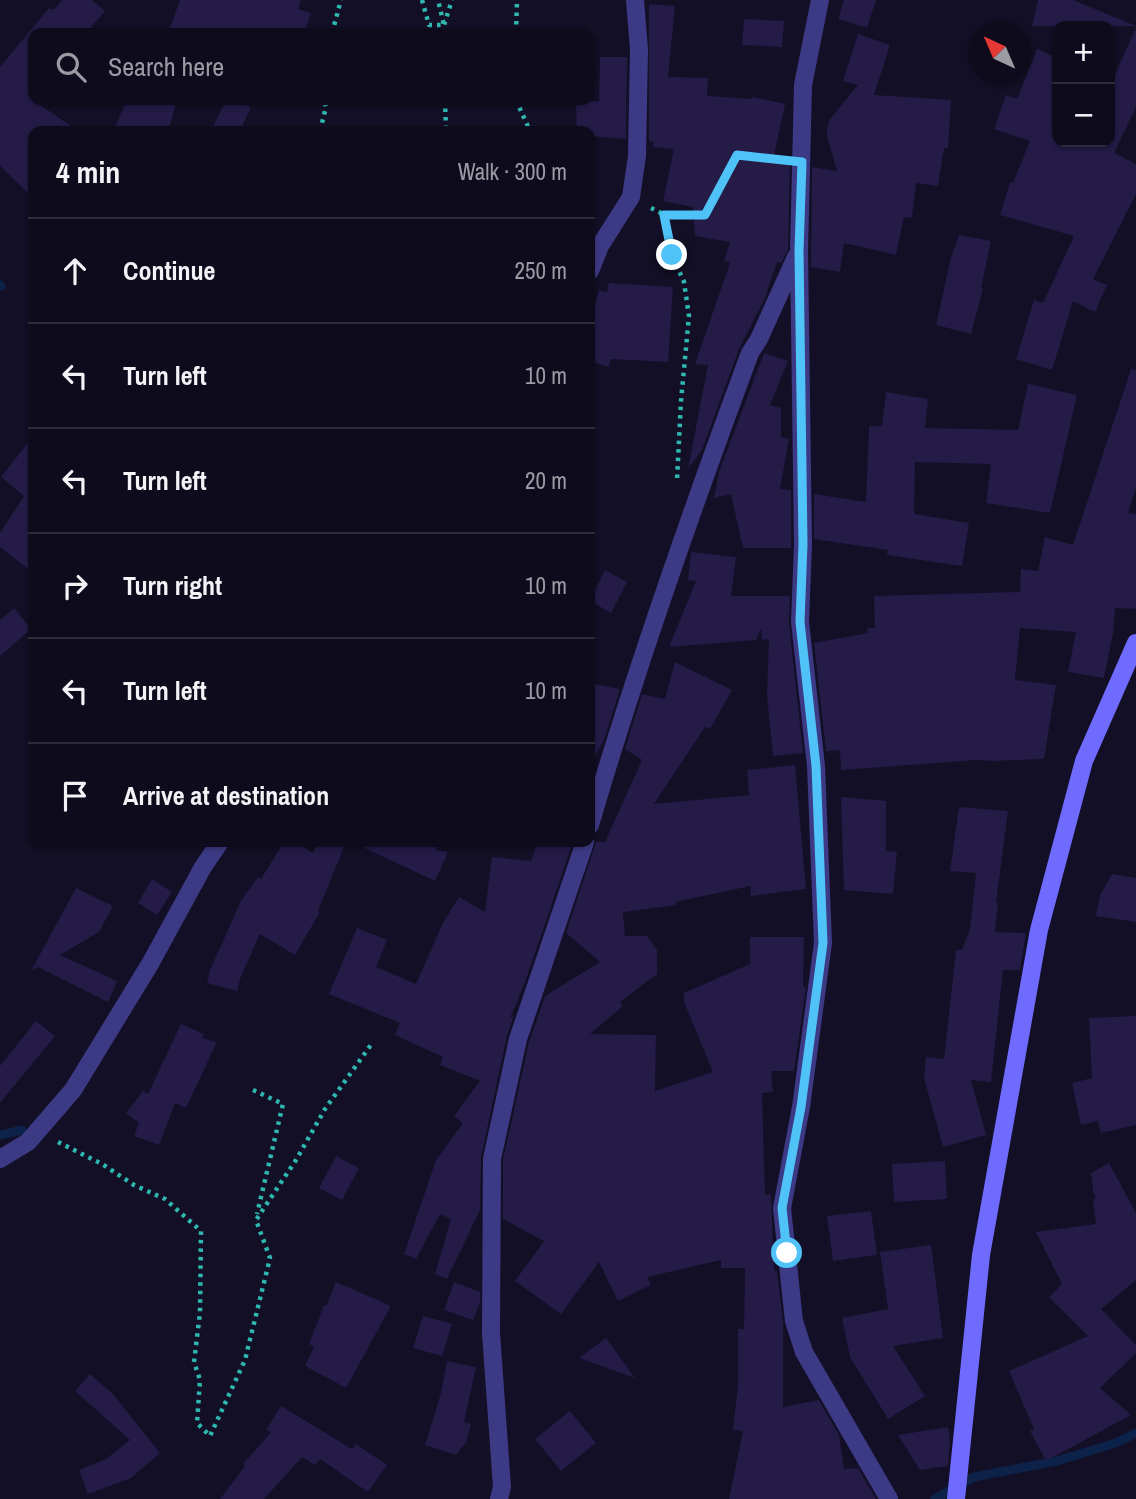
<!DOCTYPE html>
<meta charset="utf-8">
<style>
:root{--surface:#0e0b1c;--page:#171425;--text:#f1f3f6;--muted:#9b9ba3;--line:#2e2b3b}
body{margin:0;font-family:"Archivo Narrow",sans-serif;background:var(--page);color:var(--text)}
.controls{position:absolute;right:21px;top:21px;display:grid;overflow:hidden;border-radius:14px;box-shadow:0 2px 5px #0004}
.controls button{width:63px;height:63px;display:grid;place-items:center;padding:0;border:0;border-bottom:2px solid var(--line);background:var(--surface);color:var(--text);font:35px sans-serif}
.compass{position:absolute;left:968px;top:21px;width:63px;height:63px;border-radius:50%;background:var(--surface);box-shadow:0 2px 5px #0004;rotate:316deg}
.stop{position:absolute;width:21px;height:21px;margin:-16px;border:5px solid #4fc3f7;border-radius:50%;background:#fff}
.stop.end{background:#4fc3f7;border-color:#fff;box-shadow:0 2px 7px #0008}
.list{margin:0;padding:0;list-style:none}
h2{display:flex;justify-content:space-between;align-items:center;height:91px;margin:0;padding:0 28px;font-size:30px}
h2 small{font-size:23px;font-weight:400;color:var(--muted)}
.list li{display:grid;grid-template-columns:46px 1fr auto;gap:21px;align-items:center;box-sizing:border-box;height:105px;padding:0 28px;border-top:2px solid var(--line)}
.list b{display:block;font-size:26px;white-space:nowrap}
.list em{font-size:23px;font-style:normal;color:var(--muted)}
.icon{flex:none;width:38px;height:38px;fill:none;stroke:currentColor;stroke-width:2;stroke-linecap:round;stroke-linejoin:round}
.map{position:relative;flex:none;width:1136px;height:1499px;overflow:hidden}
.search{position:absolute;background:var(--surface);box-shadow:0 2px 5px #0004;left:28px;top:28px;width:567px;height:77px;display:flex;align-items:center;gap:18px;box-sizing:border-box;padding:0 24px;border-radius:14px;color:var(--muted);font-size:26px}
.panel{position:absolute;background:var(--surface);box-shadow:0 2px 5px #0004;left:28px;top:126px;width:567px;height:721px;border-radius:14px}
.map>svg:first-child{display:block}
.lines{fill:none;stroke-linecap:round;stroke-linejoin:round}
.stream{stroke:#0c2248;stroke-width:9}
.building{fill:#241b47}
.path{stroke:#2fb8b0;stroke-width:4.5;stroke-dasharray:3.5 5;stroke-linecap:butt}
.street{stroke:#3d3a85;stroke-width:18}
.secondary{stroke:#6f6bff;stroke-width:18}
.route{stroke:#4fc3f7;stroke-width:9}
</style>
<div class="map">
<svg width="1136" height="1499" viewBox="0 0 1136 1499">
<rect width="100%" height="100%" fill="#130f26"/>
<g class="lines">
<path class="stream" d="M0 285 1 286
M0 1135 22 1130
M935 1499 974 1477 1057 1461 1116 1443 1136 1433"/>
</g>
<path class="building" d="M62 0H92L105 11 91 27 105 33H33V100L78 131H33V198L0 166V67L49 8 54 10Z
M180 0H301L298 9 311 13 304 33H168Z
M844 0H876L867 28 838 19Z
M1038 0H1073L1136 26H1032Z
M649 4 675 6 668 77 708 78 707 96 752 99V97L785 104 773 160 790 163 788 250 781 263 777 262 765 298 739 349 702 450 688 469 708 365 695 364 730 263 724 261 730 242 695 236 693 207 663 201 674 149 653 147 654 142 649 141Z
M744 19 784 21 782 47 742 45Z
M1136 28V107L1114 153 1136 164V194L1093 279 1107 285 1095 312 1073 301 1052 370 1016 359 1034 300 1043 303 1074 236 1000 215 1010 182 1013 183 1030 141 994 129 1006 95 1017 99 1037 49 1057 58V142H1110V86Z
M858 34 890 45 874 95 951 100 948 148H944L938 186 916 183 912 218 904 217 896 255 844 243 840 272 811 267 812 167 837 171 827 136V128L830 119 858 85 843 81Z
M600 57H627L626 139 590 136V130L577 131 576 102 599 101Z
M127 100H177L168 131H113Z
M226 100H236L251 107 240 131H211Z
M959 235 991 241 981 288 983 289 971 334 936 325 951 257Z
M609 283 673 287 668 362 611 359 609 367 590 361V322L599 290 607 292Z
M764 353 788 361 770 405 781 408V437L789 439 780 489 791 490V548H743L731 494 714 498 719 472Z
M1131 369 1136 370V488L1128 513 1136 514V609L1115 608 1113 633 1104 678 1068 672 1076 632 1020 628 1015 680 1056 685 1044 759 992 761 976 760 841 770 840 750 826 751 814 643 868 633 867 628H875L874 596 1020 592 1021 569 1038 571 1045 537 1073 545Z
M1028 384 1077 395 1050 513 986 503 991 464 915 462 914 514 969 523 962 566 887 555 888 550 814 539V494L866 502 869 426H882L886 392 928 399 925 428 1018 430Z
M33 436V573L0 547V533L24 496 1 477Z
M691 552 736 557 731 596H790L789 623 803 753 773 756 767 696 769 639 762 640 761 629 756 640 669 647 696 581 688 580Z
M605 570 627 582 611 613 590 601Z
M14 608 31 629 0 656V620Z
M675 662 732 690 710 729 705 727 654 804 749 795 747 770 795 765 806 889 751 896 750 886 676 902 677 905 623 912 625 936H647L657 950V974L620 1002 623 1006 590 1034 656 1035 655 1091 713 1072 684 1002V993L750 964V937H804L803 987H806L794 1071H771L773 1092 762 1093 765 1195 771 1194 774 1271H777L783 1322V1407L819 1400 839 1435 844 1469 858 1468 876 1499H729L743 1431 733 1430 738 1387V1329H744L745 1268H721V1260L647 1277 651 1285 618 1301 599 1262 561 1314 515 1281 544 1241 503 1219V1160L529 1042 545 996 600 962 566 933 596 842H605L642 760 625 749 642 694 665 699Z
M590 683 620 689 604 740 590 765Z
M841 797 886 801V851L897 852 893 894 844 890Z
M959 807 1008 811 996 902 998 903 995 932 1026 933 1020 970H1003L991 1082 971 1080 986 1135 943 1147 924 1078 926 1057 944 1059 956 950H962L970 929 976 873 950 871Z
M284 842H295L313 853 318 842H346L318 911 320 912 295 955 260 934 241 976 237 991 207 983 210 970 241 901 258 877 261 879Z
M352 842H442L436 850 448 852 435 881Z
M538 842H573L524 985 510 1018 514 1015 507 1036 481 1157 480 1210 447 1279 435 1274 451 1219 440 1214 416 1259 404 1254 436 1160 463 1123 454 1116 480 1081 440 1065 443 1057 395 1035 400 1023 329 994 357 928 387 940 376 967 416 984 443 923 459 897 485 912 492 857 531 861Z
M1112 874 1136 878V922L1096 916 1100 895Z
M152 879 172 892 157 915 138 903Z
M76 888 113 906 99 932 60 955 117 981 108 1002 38 967 31 971Z
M1136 1016V1125L1101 1133 1098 1121 1081 1125 1072 1083 1092 1078 1089 1018Z
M36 1021 55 1036 0 1103V1066Z
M181 1024 204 1034 202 1038 217 1042 186 1108 175 1103 159 1145 134 1136 139 1123 126 1113 143 1091 148 1094Z
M336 1156 359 1168 342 1200 319 1188Z
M945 1161 947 1199 894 1202 892 1164Z
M1109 1163 1136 1213V1280L1101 1309 1136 1345V1353L1100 1388 1131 1415 1046 1461 1030 1431 1034 1429 1009 1371 1088 1336 1049 1297 1062 1284 1036 1232 1096 1224 1093 1200 1096 1198 1093 1191 1091 1173Z
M871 1211 877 1255 833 1261 827 1216Z
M931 1245 943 1338 893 1346 925 1396 888 1419 850 1357 842 1318 888 1309 880 1252Z
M336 1282 391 1306 346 1388 305 1366 314 1347 309 1344 324 1305 326 1306Z
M454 1282 480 1292V1303L473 1320 444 1310Z
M423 1316 452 1324 442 1356 413 1348Z
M606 1338 635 1378 579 1358Z
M447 1361 476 1367 464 1422 471 1424 466 1442 456 1455 425 1445 441 1393Z
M90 1374 113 1394 160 1453 131 1478 88 1494 79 1470 106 1459 130 1440 75 1391Z
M281 1406 352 1449 356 1444 387 1465 368 1492 320 1459 315 1465 302 1457 264 1499H220L245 1466 243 1464 271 1432 266 1430Z
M570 1411 596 1443 561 1471 535 1439Z
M948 1427 950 1441 948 1466 920 1470 898 1435Z"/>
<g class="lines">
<path class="path" d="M422 0 429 25H444L438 0
M332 33 341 0
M444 33V25L452 0
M516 33 517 0
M445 100 446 131
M516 100 530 131
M320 131 326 107 324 100
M651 208 665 215H705L738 154 778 159
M665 215 672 255 684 282 689 316 681 401 677 480
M253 1090 283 1104 257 1214
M58 1142 102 1164 134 1185 165 1199 201 1231 200 1313 194 1362 200 1380 197 1423 210 1436 245 1360 270 1258 256 1220 296 1160 325 1109 373 1042"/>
<path class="street" d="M820 0 803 85 799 251 803 544 800 622 816 766 823 943 801 1107 782 1208 794 1321 804 1352 889 1499
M590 271 600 246 631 197 637 156 639 49 635 0
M590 825C637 665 692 509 750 353L759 339 796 257
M0 1159 28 1142 73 1090 150 964 203 867 220 842
M499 1499 502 1487 491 1333 492 1159 518 1039 585 842"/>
<path class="secondary" d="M956 1499 981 1255 1039 930 1084 761 1136 643"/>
</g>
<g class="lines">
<path class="route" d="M672 255 664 215H705L737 155 802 162 799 251 803 544 800 622 816 766 823 943 801 1107 782 1208 787 1253"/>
</g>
</svg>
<div class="controls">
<button>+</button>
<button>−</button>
</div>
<svg class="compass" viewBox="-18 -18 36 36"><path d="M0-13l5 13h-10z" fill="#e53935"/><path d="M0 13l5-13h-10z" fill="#9b9ba3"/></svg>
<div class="stop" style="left:787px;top:1253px"></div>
<div class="stop end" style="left:672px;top:255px"></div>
<div class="search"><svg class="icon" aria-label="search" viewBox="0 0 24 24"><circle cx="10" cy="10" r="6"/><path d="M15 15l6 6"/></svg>Search here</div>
<section class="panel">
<h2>4 min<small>Walk · 300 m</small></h2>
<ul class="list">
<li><svg class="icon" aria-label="ahead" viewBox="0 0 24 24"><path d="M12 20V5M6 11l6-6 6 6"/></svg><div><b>Continue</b></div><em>250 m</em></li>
<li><svg class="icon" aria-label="left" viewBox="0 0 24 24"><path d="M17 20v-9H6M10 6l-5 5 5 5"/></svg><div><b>Turn left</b></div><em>10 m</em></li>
<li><svg class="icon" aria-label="left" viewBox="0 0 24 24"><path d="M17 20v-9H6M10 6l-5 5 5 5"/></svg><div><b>Turn left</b></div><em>20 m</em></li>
<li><svg class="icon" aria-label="right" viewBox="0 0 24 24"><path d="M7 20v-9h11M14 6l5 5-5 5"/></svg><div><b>Turn right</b></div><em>10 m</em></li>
<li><svg class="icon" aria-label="left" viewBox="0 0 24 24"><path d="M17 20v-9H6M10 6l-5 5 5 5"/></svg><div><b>Turn left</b></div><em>10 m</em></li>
<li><svg class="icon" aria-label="arrive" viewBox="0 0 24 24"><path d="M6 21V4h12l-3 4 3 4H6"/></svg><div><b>Arrive at destination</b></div></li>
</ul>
</section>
</div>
